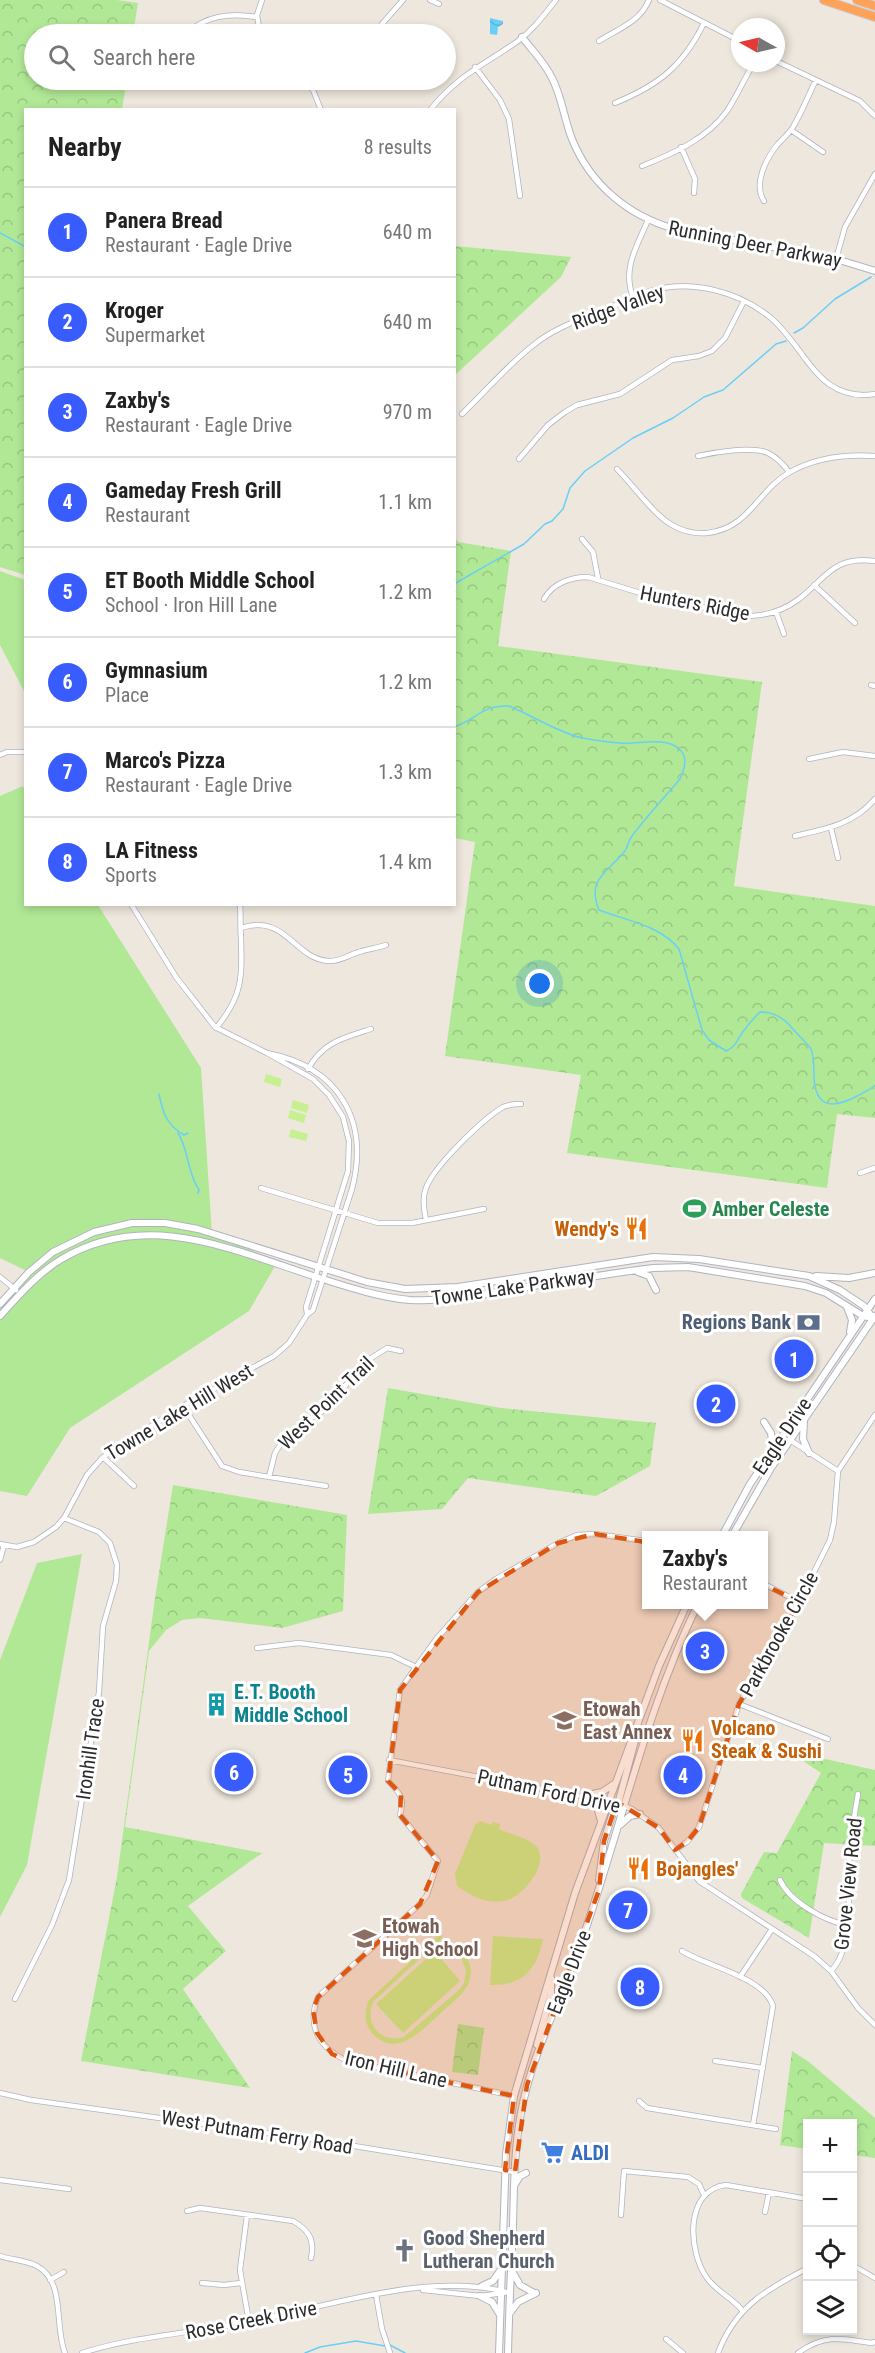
<!DOCTYPE html>
<meta charset="utf-8">
<style>
:root{--surface:#fff;--page:#f2f2f2;--text:#222;--muted:#767676;--line:#e0e0e0;--accent:#395cff}
body{margin:0;font-family:"Roboto Condensed",sans-serif;background:var(--page);color:var(--text)}
.controls{position:absolute;right:18px;bottom:18px;display:grid;overflow:hidden;border-radius:0px;box-shadow:0 3px 9px #0003}
.controls button{width:54px;height:54px;display:grid;place-items:center;padding:0;border:0;border-bottom:2px solid var(--line);background:var(--surface);color:var(--text);font:30px sans-serif}
.compass{position:absolute;left:731px;top:18px;width:54px;height:54px;border-radius:50%;background:var(--surface);box-shadow:0 3px 9px #0003;rotate:278deg}
.you{position:absolute;left:540px;top:984px;width:21px;height:21px;margin:-15px;border:4px solid #fff;border-radius:50%;background:#1a73e8;box-shadow:0 0 0 9px #1a73e833}
.badge{display:grid;place-items:center;width:39px;height:39px;border-radius:50%;background:var(--accent);color:#fff;font-size:20px;font-weight:700}
.pin{position:absolute;translate:-50% -50%;border:3px solid #fff;box-shadow:0 2px 6px #0006}
.popup{position:absolute;left:642px;top:1531px;width:126px;height:78px;box-sizing:border-box;display:grid;place-content:center;border-radius:0px;background:var(--surface);filter:drop-shadow(0 2px 4px #0005);font-size:20px;white-space:nowrap;color:var(--muted)}
.popup b{font-size:22px;color:var(--text)}
.popup::after{content:'';position:absolute;left:50%;top:100%;margin-left:-12px;border:12px solid transparent;border-top-color:var(--surface)}
.list{margin:0;padding:0;list-style:none}
h2{display:flex;justify-content:space-between;align-items:center;height:78px;margin:0;padding:0 24px;font-size:26px}
h2 small{font-size:20px;font-weight:400;color:var(--muted)}
.list li{display:grid;grid-template-columns:39px 1fr auto;gap:18px;align-items:center;box-sizing:border-box;height:90px;padding:0 24px;border-top:2px solid var(--line)}
.list b{display:block;font-size:22px;white-space:nowrap}
.list p{margin:0;font-size:20px;white-space:nowrap;color:var(--muted)}
.list em{font-size:20px;font-style:normal;color:var(--muted)}
.icon{flex:none;width:33px;height:33px;fill:none;stroke:currentColor;stroke-width:2;stroke-linecap:round;stroke-linejoin:round}
.map{position:relative;flex:none;width:875px;height:2353px;overflow:hidden}
.search{position:absolute;background:var(--surface);box-shadow:0 3px 9px #0003;left:24px;top:24px;width:432px;height:66px;display:flex;align-items:center;gap:15px;box-sizing:border-box;padding:0 21px;border-radius:33px;color:var(--muted);font-size:22px}
.panel{position:absolute;background:var(--surface);box-shadow:0 3px 9px #0003;left:24px;top:108px;width:432px;height:798px;border-radius:0px}
.map>svg:first-child{display:block}
.grass{fill:#b1e896}
.forest{fill:url(#forest-crowns)}
.pitch{fill:#c7f091;fill-rule:evenodd}
.water{fill:url(#water-waves)}
.lines{fill:none;stroke-linecap:round;stroke-linejoin:round}
.stream{stroke:#6acff6;stroke-width:1.5}
.street-casing{stroke:#b1b3c0;stroke-width:6}
.secondary-casing{stroke:#b1b3c0;stroke-width:8}
.highway-casing{stroke:#c8c8c8;stroke-width:10}
.street{stroke:#fff;stroke-width:4.5}
.secondary{stroke:#fff;stroke-width:6}
.highway{stroke:#ffa257;stroke-width:8}
.marked{fill:#df570e;fill-opacity:0.2;stroke:#df570e;stroke-width:4.5;stroke-dasharray:12 8;stroke-linejoin:round}
.labels{text-anchor:middle;dominant-baseline:central;stroke-width:6;stroke-linejoin:round;paint-order:stroke}
.street-label{font-size:20px;fill:#2c2c2c;stroke:#fff}
.leisure-label{font-size:20px;font-weight:bold;fill:#27864d;stroke:#fff;text-anchor:start}
.food-label{font-size:20px;font-weight:bold;fill:#c56008;stroke:#fff;text-anchor:start}
.service-label{font-size:20px;font-weight:bold;fill:#4e5e75;stroke:#fff;text-anchor:end}
.culture-label{font-size:20px;font-weight:bold;fill:#0d838f;stroke:#fff;text-anchor:start}
.education-label{font-size:20px;font-weight:bold;fill:#785e54;stroke:#fff;text-anchor:start}
.shop-label{font-size:20px;font-weight:bold;fill:#366cbe;stroke:#fff;text-anchor:start}
.worship-label{font-size:20px;font-weight:bold;fill:#5b616d;stroke:#fff;text-anchor:start}
</style>
<div class="map">
<svg width="875" height="2353" viewBox="0 0 875 2353">
<defs>
<pattern id="forest-crowns" width="20" height="18" patternUnits="userSpaceOnUse" patternTransform="scale(1.5)"><rect width="20" height="18" fill="#b1e896"/><path d="M2 6a3 3 0 1 1 6 0M12 15a3 3 0 1 1 6 0" fill="none" stroke="#98c781"/></pattern>
<pattern id="water-waves" width="16" height="10" patternUnits="userSpaceOnUse" patternTransform="scale(1.5)"><rect width="16" height="10" fill="#6acff6"/><path d="M0 5q4-4 8 0t8 0" fill="none" stroke="#5cb2d3"/></pattern>
</defs>
<rect width="100%" height="100%" fill="#eee7dd"/>
<path class="grass" d="M0 571 25 580V693L0 645Z
M23 786 25 791 26 904 98 905 201 1068 212 1234 278 1261 249 1311 70 1428 27 1496 0 1491V1305L29 1272 0 1258V796Z
M82 1554 27 1865 0 1917V1660L37 1563Z"/>
<path class="forest" d="M0 0H117L138 3 133 34H34V80H127L122 109 26 110 25 575 0 567Z
M455 246 571 257 561 277 455 375Z
M455 538 458 542 511 551 498 646 762 682 734 886 875 906V1118L837 1114 827 1188 567 1153 581 1075 445 1056 475 842 455 838Z
M388 1388 501 1408 656 1423 650 1466 596 1496 468 1478 442 1509 368 1514Z
M173 1485 347 1515 343 1611 282 1628 200 1618 182 1620 166 1630 149 1651 125 1827 262 1853 188 1906 226 1951 183 1989 250 2088 81 2061 117 1877 155 1598Z
M798 1753 875 1770V1846L824 1843 809 1938 742 1898 741 1894 764 1852 777 1853 821 1773 796 1756Z
M458 2024 484 2028 478 2075 452 2072Z
M792 2051 809 2062 875 2118V2158L853 2155 852 2124H808L807 2149 780 2145Z"/>
<path class="pitch" d="M266 1074 282 1079 280 1087 264 1082Z
M293 1100 309 1105 307 1113 291 1108Z
M290 1110 306 1115 304 1123 288 1118Z
M291 1129 308 1134 306 1141 289 1137Z
M480 1821 491 1825 493 1822 500 1824 499 1829C510 1834 529 1838 537 1847 550 1864 522 1898 504 1901 485 1904 472 1896 457 1886L455 1874 475 1825Z
M440 1934 443 1938 438 1943C461 1942 479 1964 467 1986 462 1996 450 2004 442 2012 424 2028 397 2060 373 2034 364 2025 364 2011 369 2000ZM440 1948 453 1950 461 1958 466 1970 464 1983 460 1989 404 2037C381 2044 364 2024 373 2002L426 1953Z
M493 1936 543 1939C537 1969 523 1986 490 1985Z
M435 1951 460 1981 403 2033 376 2004Z"/>
<path class="water" d="M490 18 503 21V24L498 27 497 35 490 34Z"/>
<g class="lines">
<path class="stream" d="M0 233 26 247
M794 333 803 328 835 299 871 277
M454 584 524 544 545 524 552 521 563 509 570 488 585 471 633 438 673 418 704 397 723 390 776 344 786 341
M454 727C479 719 480 705 509 706 533 716 557 732 582 738 594 740 607 742 619 743 637 745 665 736 679 749 689 757 684 770 680 779 664 798 647 816 632 836 628 841 628 848 624 852 608 872 586 879 599 910 627 921 660 925 679 949L702 1030 709 1040 726 1051C738 1046 738 1036 746 1028 750 1022 755 1017 760 1012 773 1012 784 1018 792 1028 798 1035 806 1042 811 1049 814 1056 814 1069 814 1077 816 1122 851 1100 875 1086
M159 1094C163 1114 167 1125 184 1135L188 1133
M178 1133C189 1150 187 1173 199 1190L198 1193
M390 2345 405 2353
M305 2353 320 2347 356 2341 385 2346"/>
<defs>
<path id="street" d="M430 0 439 4
M660 0 740 41
M186 34C206 15 230 13 257 17
M260 34 257 15 262 0
M377 34 382 24 403 0
M599 41C618 29 640 22 649 0
M776 61 860 101 875 116
M475 67 500 100 509 119 520 196
M304 80 313 90 321 110
M615 103C659 85 683 66 704 23
M430 110C458 75 484 65 518 41 533 30 544 15 556 0
M791 130 823 152
M681 147 695 179 694 193
M642 166C672 154 707 139 727 111 737 96 744 79 754 63
M764 201C753 184 766 159 777 145 782 139 789 134 793 127 802 112 808 96 816 80
M836 259 845 227 875 174
M633 297C622 269 637 246 648 220
M462 414C485 392 506 367 531 347 552 329 578 320 604 310 619 304 634 296 650 291 691 279 738 291 771 318 807 349 818 403 875 394
M698 456C715 452 753 446 768 453 776 457 784 465 789 472
M519 459 548 425 565 412 577 405 620 394 672 360 699 356 712 351 725 338 744 301
M617 469C633 485 653 514 672 525 682 531 695 534 707 533 749 529 758 490 790 472 817 457 845 454 875 456
M582 539 593 552 598 578
M814 585 855 623
M544 599C553 583 571 577 588 577L660 599 747 616C767 616 783 611 799 599 827 577 833 556 875 561
M776 612 784 634
M871 685 875 686
M0 755 7 752H26
M809 759 843 752 875 756
M831 828 838 858
M795 836C826 829 854 824 875 799
M131 904 176 977 215 1027 267 1053 313 1079 329 1095 343 1117 349 1141 348 1171 306 1307 307 1314
M241 928C286 913 293 958 328 961 340 962 348 955 359 952 368 949 377 948 386 945
M216 1028C243 996 242 977 241 938 240 927 241 916 240 904
M308 1069C323 1042 343 1038 371 1029
M860 1173 875 1168
M261 1188 378 1223H412L484 1209
M426 1220C424 1209 422 1198 426 1188 434 1166 483 1119 503 1107 510 1104 515 1104 521 1104
M0 1277 16 1290
M183 1406 222 1466 239 1472 326 1486
M790 1440 838 1471
M103 1457 134 1486
M269 1477 275 1453 284 1439 303 1423 326 1409 365 1362 387 1348 401 1351
M0 1544 17 1547 34 1542 56 1527 64 1518 87 1475 103 1457 183 1406 274 1356 289 1343 307 1315 313 1310 352 1189C370 1119 338 1067 267 1053
M0 1560 4 1545
M764 1584 799 1602
M257 1648 299 1643 391 1655 416 1667 400 1690 388 1781C400 1793 405 1798 400 1815L438 1861 427 1895 420 1904 318 1997C306 2027 320 2049 348 2061L514 2096
M416 1667 437 1638 478 1592 496 1579 558 1543 577 1535 595 1534 646 1541
M739 1704 828 1739
M389 1760 612 1802
M622 1805 632 1809 659 1828 699 1881 814 1956 831 1971 858 2008 875 2025
M675 1850 687 1842 699 1827 739 1704 760 1667 790 1620 830 1540 834 1522 838 1471 875 1415
M780 1880C789 1901 824 1921 847 1925
M682 1951C706 1966 764 1977 773 2006L753 2125
M831 1971C854 1947 848 1895 849 1863 850 1840 854 1817 858 1794
M740 1977 772 1929
M15 1999 52 1925 69 1880 99 1692 103 1626 116 1581 117 1565 110 1543 99 1532 64 1518
M715 2061 763 2068
M0 2093 31 2100 317 2140 515 2172
M639 2101 647 2108 776 2129
M0 2180 69 2189
M187 2211 200 2208 293 2221C309 2230 315 2240 311 2258
M765 2212 769 2193
M247 2215 240 2270 249 2322
M621 2215 624 2171 688 2177 699 2184 704 2195
M0 2256C12 2260 25 2260 37 2266 66 2281 54 2327 65 2353
M852 2265 875 2278
M50 2280 64 2272
M202 2283 224 2285 241 2283
M423 2290 480 2296 504 2293
M376 2295 382 2329 390 2353
M742 2310C732 2298 716 2291 707 2278 688 2252 684 2190 726 2185L808 2199
M666 2339 683 2353
M82 2353C135 2336 193 2333 248 2322 327 2307 431 2270 510 2293
M718 2353C735 2307 767 2289 808 2268
M798 2353C824 2334 841 2338 871 2343L875 2342"/>
<path id="secondary" d="M522 37C532 50 545 63 552 78 562 97 564 119 572 139 590 184 628 216 675 229L836 259 875 271
M638 1272 649 1276 656 1290
M816 1276 849 1278 875 1273
M0 1304 29 1272 53 1252 94 1232 132 1223H165L198 1229 367 1282 405 1289 458 1287 653 1257 699 1259 809 1276 840 1290 864 1306 873 1318
M847 1307 852 1320 850 1332
M0 1316C18 1296 37 1274 60 1260 144 1209 228 1248 313 1276 345 1286 377 1297 410 1300 443 1302 477 1295 509 1290 557 1282 605 1274 653 1268L688 1267 805 1286 826 1293 863 1316 873 1318
M804 1421 803 1439 809 1453
M764 1422 771 1433 773 1449
M722 1536 750 1484 875 1299
M732 1536 771 1468 875 1316
M584 1796 602 1792 614 1784
M584 1796 597 1807 601 1821
M618 1804 636 1737
M620 1825 630 1816 640 1814
M599 1880 604 1841 616 1803
M537 2045 551 1994V1978
M514 2186 520 2176 526 2173
M512 2271 520 2285 534 2293
M482 2286 493 2281 502 2268
M480 2296 492 2302 500 2315
M510 2313 518 2302 536 2293
M499 2353 506 2154 514 2096 575 1893 659 1666 687 1604
M508 2353C509 2311 511 2268 513 2226 514 2188 514 2150 521 2113 532 2051 564 1994 584 1934 622 1824 646 1710 698 1604"/>
<path id="highway" d="M824 0 875 17
M857 0 875 6"/>
</defs>
<use href="#street" class="street-casing"/>
<use href="#secondary" class="secondary-casing"/>
<use href="#highway" class="highway-casing"/>
<use href="#street" class="street"/>
<use href="#secondary" class="secondary"/>
<use href="#highway" class="highway"/>
</g>
<path class="marked" d="M595 1534 690 1549 719 1562 715 1571H737L799 1602 739 1704 699 1827 687 1842 675 1850 659 1828 617 1802 604 1841 599 1890 527 2085 515 2172 505 2170 514 2096 348 2061 332 2054 317 2033 313 2010 318 1997 420 1904 438 1861 400 1815 401 1794 388 1781 400 1690 478 1592 558 1543Z"/>
<defs>
<symbol id="stadium-bare" viewBox="-9 -9 18 18"><path d="M0-5a6.5 5 0 1 0 0 10a6.5 5 0 1 0 0-10ZM-3.5-1.8h7v3.6h-7Z" fill="#2e9e5b" stroke="#fff" stroke-width="2.5" paint-order="stroke"/></symbol>
<symbol id="restaurant-bare" viewBox="-9 -9 18 18"><path d="M-5-6h1v4h1v-4h1v4h1v-4h1v5L-1.5 .5V6h-2V.5L-5-1ZM5-6V6H3V1.5H1.5Q1.5-4 5-6Z" fill="#e8710a" stroke="#fff" stroke-width="2.5" paint-order="stroke"/></symbol>
<symbol id="bank-bare" viewBox="-9 -9 18 18"><path d="M-6-4H6V4H-6ZM0-2.3a2.3 2.3 0 1 0 0 4.6a2.3 2.3 0 1 0 0-4.6Z" fill="#5c6f8a" stroke="#fff" stroke-width="2.5" paint-order="stroke"/></symbol>
<symbol id="building-bare" viewBox="-9 -9 18 18"><path d="M-4-6H4V6H1V3H-1V6H-4ZM-2.5-4.3h1.7v1.8h-1.7ZM.8-4.3h1.7v1.8H.8ZM-2.5-1h1.7V.8h-1.7ZM.8-1h1.7V.8H.8Z" fill="#0f9aa8" stroke="#fff" stroke-width="2.5" paint-order="stroke"/></symbol>
<symbol id="school-bare" viewBox="-9 -9 18 18"><path d="M0-5L7-2L0 1L-7-2ZM-4 1L0 2.5L4 1V4Q0 6-4 4Z" fill="#8d6e63" stroke="#fff" stroke-width="2.5" paint-order="stroke"/></symbol>
<symbol id="supermarket-bare" viewBox="-9 -9 18 18"><path d="M-6-5.5h2.5l.6 2H6L4.5 2H-2.5L-4.4-4H-6ZM-1.5 3.2a1.3 1.3 0 1 0 .1 0ZM3 3.2a1.3 1.3 0 1 0 .1 0Z" fill="#3f7fe0" stroke="#fff" stroke-width="2.5" paint-order="stroke"/></symbol>
<symbol id="church-bare" viewBox="-9 -9 18 18"><path d="M-1.2-6h2.4v3.5h3.3v2.4h-3.3V6h-2.4V-.1h-3.3v-2.4h3.3Z" fill="#6b7280" stroke="#fff" stroke-width="2.5" paint-order="stroke"/></symbol>
</defs>
<g fill-rule="evenodd">
<use href="#stadium-bare" x="678" y="1192" width="33" height="33"/>
<use href="#restaurant-bare" x="620" y="1212" width="33" height="33"/>
<use href="#bank-bare" x="792" y="1306" width="33" height="33"/>
<use href="#building-bare" x="200" y="1688" width="33" height="33"/>
<use href="#school-bare" x="548" y="1704" width="33" height="33"/>
<use href="#restaurant-bare" x="676" y="1724" width="33" height="33"/>
<use href="#restaurant-bare" x="622" y="1852" width="33" height="33"/>
<use href="#school-bare" x="348" y="1922" width="33" height="33"/>
<use href="#supermarket-bare" x="536" y="2136" width="33" height="33"/>
<use href="#church-bare" x="388" y="2234" width="33" height="33"/>
</g>
<g class="labels">
<g class="street-label">
<text transform="translate(755 244) rotate(11)">Running Deer Parkway</text>
<text transform="translate(618 307) rotate(-20)">Ridge Valley</text>
<text transform="translate(695 603) rotate(11)">Hunters Ridge</text>
<text transform="translate(513 1287) rotate(-8)">Towne Lake Parkway</text>
<text transform="translate(326 1403) rotate(-44)">West Point Trail</text>
<text transform="translate(179 1412) rotate(-31)">Towne Lake Hill West</text>
<text transform="translate(782 1436) rotate(-56)">Eagle Drive</text>
<text transform="translate(779 1634) rotate(-61)">Parkbrooke Circle</text>
<text transform="translate(90 1749) rotate(-82)">Ironhill Trace</text>
<text transform="translate(549 1791) rotate(12)">Putnam Ford Drive</text>
<text transform="translate(848 1884) rotate(-84)">Grove View Road</text>
<text transform="translate(569 1972) rotate(-69)">Eagle Drive</text>
<text transform="translate(396 2069) rotate(13)">Iron Hill Lane</text>
<text transform="translate(257 2132) rotate(9)">West Putnam Ferry Road</text>
<text transform="translate(251 2320) rotate(-11)">Rose Creek Drive</text>
</g>
<g class="leisure-label">
<text x="712" y="1209">Amber Celeste</text>
</g>
<g class="food-label">
<text x="619" y="1229" text-anchor="end">Wendy's</text>
<text x="711" y="1728">Volcano<tspan x="711" dy="23">Steak &amp; Sushi</tspan></text>
<text x="656" y="1869">Bojangles'</text>
</g>
<g class="service-label">
<text x="791" y="1322">Regions Bank</text>
</g>
<g class="culture-label">
<text x="234" y="1692">E.T. Booth<tspan x="234" dy="23">Middle School</tspan></text>
</g>
<g class="education-label">
<text x="583" y="1709">Etowah<tspan x="583" dy="23">East Annex</tspan></text>
<text x="382" y="1926">Etowah<tspan x="382" dy="23">High School</tspan></text>
</g>
<g class="shop-label">
<text x="571" y="2153">ALDI</text>
</g>
<g class="worship-label">
<text x="423" y="2238">Good Shepherd<tspan x="423" dy="23">Lutheran Church</tspan></text>
</g>
</g>
</svg>
<div class="controls">
<button>+</button>
<button>−</button>
<button><svg class="icon" aria-label="locate" viewBox="0 0 24 24"><circle cx="12" cy="12" r="6"/><path d="M12 2v4M12 18v4M2 12h4M18 12h4"/></svg></button>
<button><svg class="icon" aria-label="layers" viewBox="0 0 24 24"><path d="M12 4l9 5-9 5-9-5zM3 14l9 5 9-5"/></svg></button>
</div>
<svg class="compass" viewBox="-18 -18 36 36"><path d="M0-13l5 13h-10z" fill="#e53935"/><path d="M0 13l5-13h-10z" fill="#767676"/></svg>
<div class="you"></div>
<div class="pin badge" style="left:794px;top:1359px">1</div>
<div class="pin badge" style="left:716px;top:1404px">2</div>
<div class="pin badge" style="left:705px;top:1651px">3</div>
<div class="popup"><b>Zaxby's</b>Restaurant</div>
<div class="pin badge" style="left:683px;top:1775px">4</div>
<div class="pin badge" style="left:348px;top:1775px">5</div>
<div class="pin badge" style="left:234px;top:1772px">6</div>
<div class="pin badge" style="left:628px;top:1910px">7</div>
<div class="pin badge" style="left:640px;top:1987px">8</div>
<div class="search"><svg class="icon" aria-label="search" viewBox="0 0 24 24"><circle cx="10" cy="10" r="6"/><path d="M15 15l6 6"/></svg>Search here</div>
<section class="panel">
<h2>Nearby<small>8 results</small></h2>
<ul class="list">
<li><span class="badge">1</span><div><b>Panera Bread</b><p>Restaurant · Eagle Drive</p></div><em>640 m</em></li>
<li><span class="badge">2</span><div><b>Kroger</b><p>Supermarket</p></div><em>640 m</em></li>
<li><span class="badge">3</span><div><b>Zaxby's</b><p>Restaurant · Eagle Drive</p></div><em>970 m</em></li>
<li><span class="badge">4</span><div><b>Gameday Fresh Grill</b><p>Restaurant</p></div><em>1.1 km</em></li>
<li><span class="badge">5</span><div><b>ET Booth Middle School</b><p>School · Iron Hill Lane</p></div><em>1.2 km</em></li>
<li><span class="badge">6</span><div><b>Gymnasium</b><p>Place</p></div><em>1.2 km</em></li>
<li><span class="badge">7</span><div><b>Marco's Pizza</b><p>Restaurant · Eagle Drive</p></div><em>1.3 km</em></li>
<li><span class="badge">8</span><div><b>LA Fitness</b><p>Sports</p></div><em>1.4 km</em></li>
</ul>
</section>
</div>
